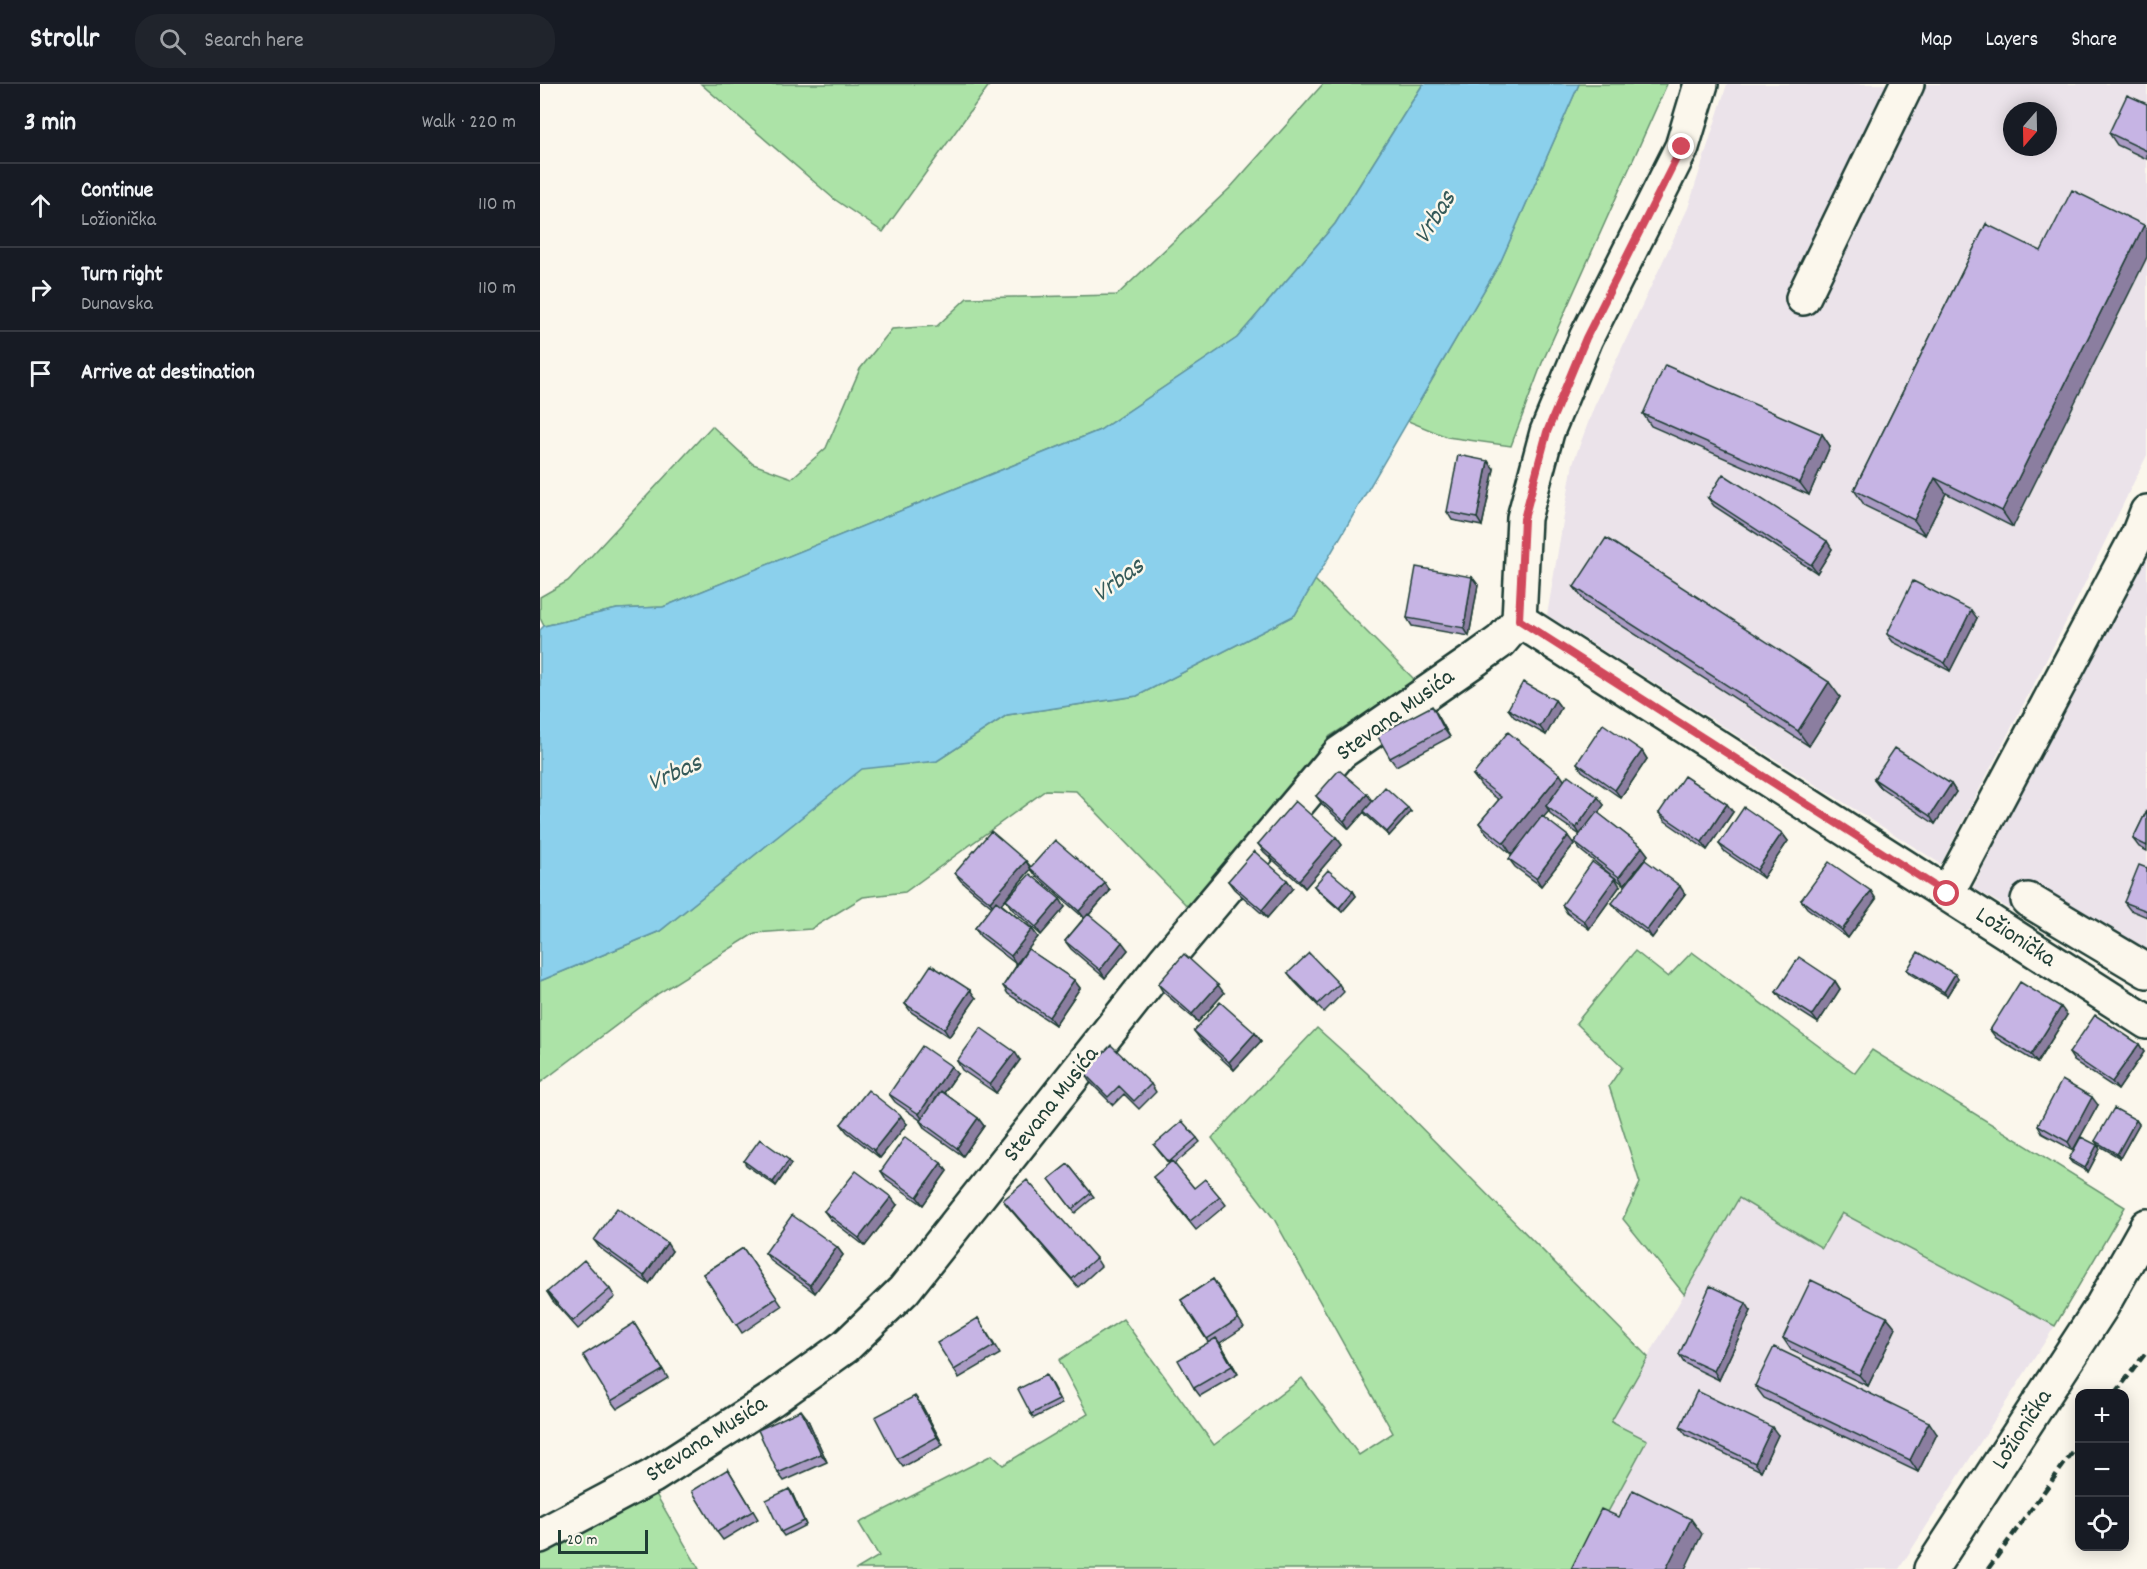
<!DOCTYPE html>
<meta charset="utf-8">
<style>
:root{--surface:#171b24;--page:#20242c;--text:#f1f3f6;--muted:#9ea1a6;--line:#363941}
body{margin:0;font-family:Dekko,sans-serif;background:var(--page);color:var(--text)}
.controls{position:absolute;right:18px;bottom:18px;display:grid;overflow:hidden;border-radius:12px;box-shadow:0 3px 15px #0003}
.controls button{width:54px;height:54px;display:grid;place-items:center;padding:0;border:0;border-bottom:2px solid var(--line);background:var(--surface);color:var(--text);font:30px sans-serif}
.compass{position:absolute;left:1463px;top:18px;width:54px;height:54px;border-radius:50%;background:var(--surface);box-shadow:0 3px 15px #0003;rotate:200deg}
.scale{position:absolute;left:18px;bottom:15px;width:90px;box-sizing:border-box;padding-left:6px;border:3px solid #1f3d34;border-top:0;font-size:16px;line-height:21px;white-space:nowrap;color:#1f3d34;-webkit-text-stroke:4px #fbf7ec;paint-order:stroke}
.stop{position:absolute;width:18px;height:18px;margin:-14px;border:4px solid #d1495b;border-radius:50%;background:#fff}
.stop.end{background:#d1495b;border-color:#fff;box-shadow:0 2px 6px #0008}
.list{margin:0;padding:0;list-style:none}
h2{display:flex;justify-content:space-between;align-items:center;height:78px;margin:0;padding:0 24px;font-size:26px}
h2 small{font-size:20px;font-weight:400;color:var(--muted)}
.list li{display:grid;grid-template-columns:39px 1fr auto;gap:18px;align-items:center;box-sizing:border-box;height:84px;padding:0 24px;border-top:2px solid var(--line)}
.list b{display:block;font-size:22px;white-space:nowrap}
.list p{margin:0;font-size:20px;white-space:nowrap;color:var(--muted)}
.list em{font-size:20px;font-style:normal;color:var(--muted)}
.icon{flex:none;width:33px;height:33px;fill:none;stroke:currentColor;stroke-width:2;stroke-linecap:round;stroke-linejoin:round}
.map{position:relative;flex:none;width:1607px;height:1485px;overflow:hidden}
header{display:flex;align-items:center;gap:36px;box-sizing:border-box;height:84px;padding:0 30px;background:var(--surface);border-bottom:2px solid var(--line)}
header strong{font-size:28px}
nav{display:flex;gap:33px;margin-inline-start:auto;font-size:21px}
.search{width:420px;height:54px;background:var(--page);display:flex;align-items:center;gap:15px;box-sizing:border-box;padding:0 21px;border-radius:24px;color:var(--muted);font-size:22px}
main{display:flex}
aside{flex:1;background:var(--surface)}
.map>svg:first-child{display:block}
.built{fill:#ebe3ea;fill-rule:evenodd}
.green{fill:#ace3a7;stroke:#66906e;stroke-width:1.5}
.water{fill:#8bd0ec;stroke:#6095a2;stroke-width:1.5}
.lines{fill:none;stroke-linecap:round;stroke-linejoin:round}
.minor-casing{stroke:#1f3d34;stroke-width:38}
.minor{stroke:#fbf7ec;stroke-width:33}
.rail{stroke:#1f3d34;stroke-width:4.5;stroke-dasharray:9 4.5;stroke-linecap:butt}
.wall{fill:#aa9bc4;stroke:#1f3d34;stroke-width:1.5}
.shaded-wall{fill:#8b7ea0;stroke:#1f3d34;stroke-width:1.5}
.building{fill:#c6b4e4;stroke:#1f3d34;stroke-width:1.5}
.route{stroke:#d1495b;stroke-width:8}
.labels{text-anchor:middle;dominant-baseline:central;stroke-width:5;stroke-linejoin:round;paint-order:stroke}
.street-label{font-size:24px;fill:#1f3d34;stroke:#fbf7ec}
.water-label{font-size:26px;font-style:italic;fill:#355a59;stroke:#fbf7ec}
</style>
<header>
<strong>Strollr</strong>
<div class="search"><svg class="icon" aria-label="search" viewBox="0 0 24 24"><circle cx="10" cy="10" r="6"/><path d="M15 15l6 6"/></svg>Search here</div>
<nav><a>Map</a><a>Layers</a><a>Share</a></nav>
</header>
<main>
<aside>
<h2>3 min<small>Walk · 220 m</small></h2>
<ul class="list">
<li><svg class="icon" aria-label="ahead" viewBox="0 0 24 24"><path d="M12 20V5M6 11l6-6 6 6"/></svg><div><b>Continue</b><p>Ložionička</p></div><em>110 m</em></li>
<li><svg class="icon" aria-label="right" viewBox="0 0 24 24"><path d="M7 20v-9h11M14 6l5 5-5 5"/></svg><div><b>Turn right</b><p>Dunavska</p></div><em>110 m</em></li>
<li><svg class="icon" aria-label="arrive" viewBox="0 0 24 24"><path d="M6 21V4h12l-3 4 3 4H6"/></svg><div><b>Arrive at destination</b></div></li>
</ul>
</aside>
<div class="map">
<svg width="1607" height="1485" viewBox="0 0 1607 1485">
<rect width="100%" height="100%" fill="#fbf7ec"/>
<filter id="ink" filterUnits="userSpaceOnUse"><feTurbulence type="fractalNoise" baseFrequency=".0167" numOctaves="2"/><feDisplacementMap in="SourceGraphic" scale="12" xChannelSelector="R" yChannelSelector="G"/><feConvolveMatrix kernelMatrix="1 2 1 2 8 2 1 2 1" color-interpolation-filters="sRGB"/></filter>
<g filter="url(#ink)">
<path class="built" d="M1187 0H1607V371L1528 534 1401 780 1007 531 1033 379 1054 323 1148 124ZM1472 27H1508V63H1472Z
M1607 450V904L1433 804Z
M1199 1114 1282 1164 1302 1128 1515 1242 1359 1485H1037L1107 1356 1071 1338Z"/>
<path class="green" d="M161 0H450L343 148 294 115Z
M783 0H883L795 140 697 254 560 346 123 523 77 525 4 542 0 534V513L28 497 172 342 213 380 252 394 286 364 320 285 352 245 397 242 427 214 577 211 690 104Z
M1039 0H1127L1002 279 971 362 907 353 868 337 960 179Z
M775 496 877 598 790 652 647 822 536 707 506 706 365 808 323 813 271 845 215 849 119 909 0 999V897L120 847 322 684 397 677 467 631 597 612 755 531Z
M1095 867 1128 893 1152 868 1315 989 1332 966 1585 1123 1515 1242 1302 1129 1282 1164 1199 1114 1144 1210 1083 1135 1100 1099 1069 1002 1082 983 1036 939Z
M777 944 827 989 1108 1273 1071 1338 1107 1356 1037 1485H317L339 1472 319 1439 452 1371 463 1381 548 1330 519 1276 583 1235 674 1361 762 1294 819 1371 853 1349 734 1135 672 1054Z
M113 1405 159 1485H0V1465Z"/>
<path class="water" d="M883 0H1039L960 179 755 531 597 612 467 631 397 677 322 685 120 847 0 897V546L4 542 77 525 123 523 560 346 697 254 795 140Z"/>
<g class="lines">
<defs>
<path id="minor" d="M1263 214 1367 0
M979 536 1607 938
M979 536 984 434 1007 348 1046 254 1142 63 1161 0
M1407 810 1598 451 1607 428
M1488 816 1607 887
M0 1452 113 1392 231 1316 306 1262 364 1206 624 878 800 669 936 575 961 557 979 536
M1391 1485 1562 1222 1607 1142"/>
</defs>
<use href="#minor" class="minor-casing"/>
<use href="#minor" class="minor"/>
<path class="rail" d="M1575 1310 1607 1267
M1448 1485 1540 1358"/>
</g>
<path class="wall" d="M1607 20V75L1577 61 1569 49Z
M1446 140 1473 443 1406 409 1385 451 1325 422 1314 406Z
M1103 330 1282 350 1290 362 1269 411 1111 342Z
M954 385 942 442 912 436 907 428Z
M1168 414 1292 465 1277 489 1174 422Z
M932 493 938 501 929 552 872 542 867 534Z
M1034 503 1300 613 1269 662 1045 518Z
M1437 534 1410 587 1353 558 1347 550Z
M1015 616 1021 624 1006 651 974 633 968 625Z
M897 630 910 653 856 682 850 674Z
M1102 667 1107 675 1081 714 1042 687 1037 679Z
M933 691 1024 696 1064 721 1058 729 1102 763 1108 771 1084 801 1040 766 1034 758 1040 751 1011 731 1009 727 1003 733 1034 760 1001 802 975 783 969 775 972 771 948 751 939 739 959 716 942 703Z
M1334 695 1411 700 1416 708 1395 740 1340 703Z
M776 712 832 717 871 728 849 752 826 731 824 728 809 745 782 720Z
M1607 726V767L1599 763 1593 755Z
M1193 728 1167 766 1125 737 1119 729Z
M1242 749 1248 757 1223 794 1185 768 1179 760Z
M796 753 802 761 765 804 724 768 718 760Z
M486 777 491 783 565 799 570 807 549 831 588 866 565 894 531 865 525 857 544 834 496 792 491 785 461 820 492 845 498 853 488 865 534 896 540 904 515 941 468 910 463 902 484 870 476 880 440 852 435 844 452 823 421 797 415 789Z
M1607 784V833L1590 826 1584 818Z
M747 796 753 804 727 834 694 805 688 797Z
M774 802 813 807 816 812 802 828 777 806Z
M1080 802 1049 845 1027 829 1022 821Z
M1145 810 1112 854 1078 827 1072 819Z
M1336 815 1308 854 1267 824 1261 816Z
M466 816 525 823 501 851 472 825Z
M1367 886 1415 890 1418 894 1407 912 1370 890Z
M748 889 799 900 804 908 784 928 754 897Z
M1295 897 1300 905 1278 939 1242 916 1236 908Z
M618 900 684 909 658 938 623 908Z
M436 914 409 953 371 928 365 920Z
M1527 931 1497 979 1456 954 1450 946Z
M654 947 715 949 721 957 694 986 660 955Z
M1599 960 1604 968 1578 1006 1534 977 1529 969Z
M480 976 456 1009 422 986 417 977Z
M544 989 611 1000 616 1008 599 1025 584 1010 573 1021 549 997Z
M417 990 404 1009 438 1034 444 1042 423 1072 385 1045 380 1037V1036L355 1018 349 1010Z
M1558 1021 1533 1066 1503 1050 1498 1041Z
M1596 1036 1599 1040 1580 1074 1558 1061 1555 1057Z
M301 1040H367L340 1074 307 1048Z
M657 1054 660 1058 634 1080 654 1104 680 1113 686 1121 656 1146 613 1093 629 1080 614 1061Z
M1557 1061 1560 1065 1548 1088 1532 1079 1529 1075Z
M204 1077 251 1080 236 1102 206 1081Z
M401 1079 407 1087 383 1121 346 1095 341 1087Z
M528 1080 554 1113 535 1129 509 1095Z
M463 1116 556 1174 561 1182 538 1203 469 1124Z
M357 1121 325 1162 290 1135 284 1127Z
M54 1156 132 1167 109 1200 60 1164Z
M297 1163 303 1171 275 1209 231 1177 225 1169Z
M203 1164 242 1222 202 1249 163 1190Z
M673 1195 704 1243 680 1259 698 1290 660 1312 654 1304 668 1258 641 1216Z
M70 1205 75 1213 38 1245 12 1216 7 1208Z
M1211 1227 1179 1296 1144 1279 1139 1271Z
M1347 1233 1356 1244 1328 1302 1251 1266 1243 1254Z
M438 1234 460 1270 419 1294 414 1286Z
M94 1239 128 1294 77 1325 71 1317Z
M509 1295 522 1320 494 1334 491 1330Z
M1215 1302 1397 1350 1378 1388 1224 1314Z
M381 1320 403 1361 363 1383 357 1375Z
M267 1334 287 1378 244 1397 238 1389Z
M1140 1343 1238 1351 1221 1387 1146 1351Z
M188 1385 218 1435 183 1456 177 1448Z
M249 1405 252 1409 266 1441 244 1452 241 1448Z"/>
<path class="shaded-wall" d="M1604 141 1607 146V173L1473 443 1462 427Z
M1282 350 1290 362 1269 411 1260 399Z
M948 377 954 385 942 442 937 434Z
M1395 394 1406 409 1385 451 1374 436Z
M1287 457 1292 465 1277 489 1271 481Z
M932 493 938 501 929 552 924 544Z
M1431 526 1437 534 1410 587 1405 579Z
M1289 598 1300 613 1269 662 1258 647Z
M1015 616 1021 624 1006 651 1000 643Z
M892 622 897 630 910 653 904 645Z
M1102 667 1107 675 1081 714 1075 706Z
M1020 690 1028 702 1006 722 1009 727 972 771 964 759Z
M1411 700 1416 708 1395 740 1390 732Z
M827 710 833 718 809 745 804 737Z
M1058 713 1064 721 1041 752 1036 744Z
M1187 720 1193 728 1167 766 1162 758Z
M868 724 871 728 849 752 847 748Z
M1242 749 1248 757 1223 794 1217 786Z
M1028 752 1034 760 1001 802 996 794Z
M796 753 802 761 765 804 759 796Z
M1102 763 1108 771 1084 801 1079 793Z
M486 777 491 785 456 826 450 818Z
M1075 794 1080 802 1049 845 1044 837Z
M747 796 753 804 727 834 722 826Z
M565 799 570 807 545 835 539 827Z
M1140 802 1145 810 1112 854 1107 846Z
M813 807 816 812 802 828 799 824Z
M1331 807 1336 815 1308 854 1302 846Z
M520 815 525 823 501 851 496 843Z
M492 845 498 853 476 880 471 872Z
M582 858 588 866 565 894 560 886Z
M1415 890 1418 894 1407 912 1404 908Z
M534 896 540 904 515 941 509 933Z
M1295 897 1300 905 1278 939 1272 931Z
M678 901 684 909 658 938 652 930Z
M430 906 436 914 409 953 404 945Z
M1521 923 1527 931 1497 979 1491 971Z
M715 949 721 957 694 986 689 978Z
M1599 960 1604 968 1578 1006 1572 998Z
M475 968 480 976 456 1009 450 1001Z
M411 982 417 990 384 1038 379 1030Z
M1552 1013 1558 1021 1533 1066 1528 1058Z
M361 1032 367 1040 340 1074 334 1066Z
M438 1034 444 1042 423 1072 417 1064Z
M1596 1036 1599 1040 1580 1074 1577 1070Z
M1557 1061 1560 1065 1548 1088 1545 1084Z
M249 1076 251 1080 236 1102 233 1098Z
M401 1079 407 1087 383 1121 377 1113Z
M351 1113 357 1121 325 1162 319 1154Z
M127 1159 132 1167 109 1200 104 1192Z
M297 1163 303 1171 275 1209 270 1201Z
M1206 1219 1211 1227 1179 1296 1174 1287Z
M1347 1233 1356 1244 1328 1302 1319 1291Z
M676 1254 682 1262 698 1290 692 1282Z
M375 1312 381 1320 403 1361 397 1353Z
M261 1326 267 1334 287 1378 281 1370Z
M1389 1338 1397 1350 1378 1388 1370 1376Z
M1232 1343 1238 1351 1221 1387 1215 1379Z
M249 1405 252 1409 266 1441 264 1437Z
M1151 1435 1162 1450 1145 1485H1126Z"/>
<path class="building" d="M1587 11 1607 20V67L1569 49Z
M1532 106 1604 141 1462 427 1395 394 1374 436 1314 406 1446 140 1501 167Z
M1125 281 1282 350 1260 399 1103 330Z
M918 371 948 377 937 434 907 428Z
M1183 390 1287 457 1271 481 1168 414Z
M1066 454 1289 598 1258 647 1034 503Z
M876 483 932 493 924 544 867 534Z
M1373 497 1431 526 1405 579 1347 550Z
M983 598 1015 616 1000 643 968 625Z
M892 622 904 645 850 674 837 651Z
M1063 640 1102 667 1075 706 1037 679Z
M968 648 1020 690 964 759 939 739 961 713 933 691Z
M1355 664 1411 700 1390 732 1334 695Z
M799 686 827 710 804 737 776 712Z
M1028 691 1058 713 1036 744 1006 722Z
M1144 692 1187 720 1162 758 1119 729Z
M845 703 868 724 847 748 824 727Z
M755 717 796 753 759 796 718 760Z
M1204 723 1242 749 1217 786 1179 760Z
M1607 726V762L1593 755Z
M1057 728 1102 763 1079 793 1034 758Z
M1002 732 1028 752 996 794 969 775Z
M451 747 486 777 450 818 415 789Z
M515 756 565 799 539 827 490 784Z
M714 767 747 796 722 826 688 797Z
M1105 776 1140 802 1107 846 1072 819Z
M1052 778 1075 794 1044 837 1022 821Z
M1289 778 1331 807 1302 846 1261 816Z
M1599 781 1607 784V827L1584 818Z
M788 786 813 807 799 824 774 802Z
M490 790 520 815 496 843 466 816Z
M456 817 492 845 471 872 435 844Z
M548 830 582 858 560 886 525 857Z
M488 865 534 896 509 933 463 902Z
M1378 868 1415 890 1404 908 1367 886Z
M769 869 799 900 778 920 748 889Z
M644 870 678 901 652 930 618 900Z
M1259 873 1295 897 1272 931 1236 908Z
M391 881 430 906 404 945 365 920Z
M1480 898 1521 923 1491 971 1450 946Z
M680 918 715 949 689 978 654 947Z
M1555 931 1599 960 1572 998 1529 969Z
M441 944 475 968 450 1001 417 977Z
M571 961 611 1000 594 1017 579 1002 568 1013 544 989Z
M382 962 411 982 379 1030 349 1010Z
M1522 996 1552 1013 1528 1058 1498 1041Z
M328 1006 361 1032 334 1066 301 1040Z
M401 1007 438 1034 417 1064 380 1037Z
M1574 1024 1596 1036 1577 1070 1555 1057Z
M642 1037 657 1054 629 1078 614 1061Z
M365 1053 401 1079 377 1113 341 1087Z
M1541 1053 1557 1061 1545 1084 1529 1075Z
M220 1055 249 1076 233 1098 204 1077Z
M632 1077 654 1104 665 1095 680 1113 650 1137 613 1093Z
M528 1080 551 1109 532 1125 509 1095Z
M316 1087 351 1113 319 1154 284 1127Z
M487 1096 556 1174 532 1195 463 1116Z
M77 1124 127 1159 104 1192 54 1156Z
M252 1131 297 1163 270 1201 225 1169Z
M203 1164 237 1214 196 1241 163 1190Z
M44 1176 70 1205 33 1237 7 1208Z
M673 1195 698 1235 667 1255 641 1216Z
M1271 1196 1347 1233 1319 1291 1243 1254Z
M1170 1202 1206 1219 1174 1287 1139 1271Z
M438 1234 454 1262 414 1286 397 1259Z
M94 1239 123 1286 71 1317 43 1271Z
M676 1254 692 1282 654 1304 638 1276Z
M1234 1263 1389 1338 1370 1376 1215 1302Z
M506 1291 519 1316 491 1330 478 1305Z
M1157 1307 1232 1343 1215 1379 1140 1343Z
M375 1312 397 1353 357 1375 335 1333Z
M261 1326 281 1370 238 1389 218 1346Z
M188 1385 213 1427 177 1448 152 1407Z
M249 1405 264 1437 241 1448 226 1416Z
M1093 1406 1151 1435 1126 1485H1031L1061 1425 1079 1433Z"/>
</g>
<g class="lines" filter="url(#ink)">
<path class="route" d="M1142 63 1046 254 1007 348 984 435 979 536 1407 810"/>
</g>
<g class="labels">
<g class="street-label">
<text transform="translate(856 632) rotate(-36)">Stevana Musića</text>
<text transform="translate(1475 854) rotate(33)">Ložionička</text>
<text transform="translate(512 1021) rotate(-52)">Stevana Musića</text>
<text transform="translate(1483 1346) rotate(-57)">Ložionička</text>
<text transform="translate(167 1356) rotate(-33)">Stevana Musića</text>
</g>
<g class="water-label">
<text transform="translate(896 134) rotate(-58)">Vrbas</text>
<text transform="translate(579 497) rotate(-37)">Vrbas</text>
<text transform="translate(135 690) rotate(-24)">Vrbas</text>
</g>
</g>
</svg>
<div class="controls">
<button>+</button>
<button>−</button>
<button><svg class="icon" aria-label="locate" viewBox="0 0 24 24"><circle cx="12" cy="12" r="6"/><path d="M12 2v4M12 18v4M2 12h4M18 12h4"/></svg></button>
</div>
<svg class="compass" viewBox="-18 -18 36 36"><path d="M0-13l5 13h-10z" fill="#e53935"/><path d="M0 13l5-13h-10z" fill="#9ea1a6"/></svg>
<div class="scale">20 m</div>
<div class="stop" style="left:1407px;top:810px"></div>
<div class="stop end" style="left:1142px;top:63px"></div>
</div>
</main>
